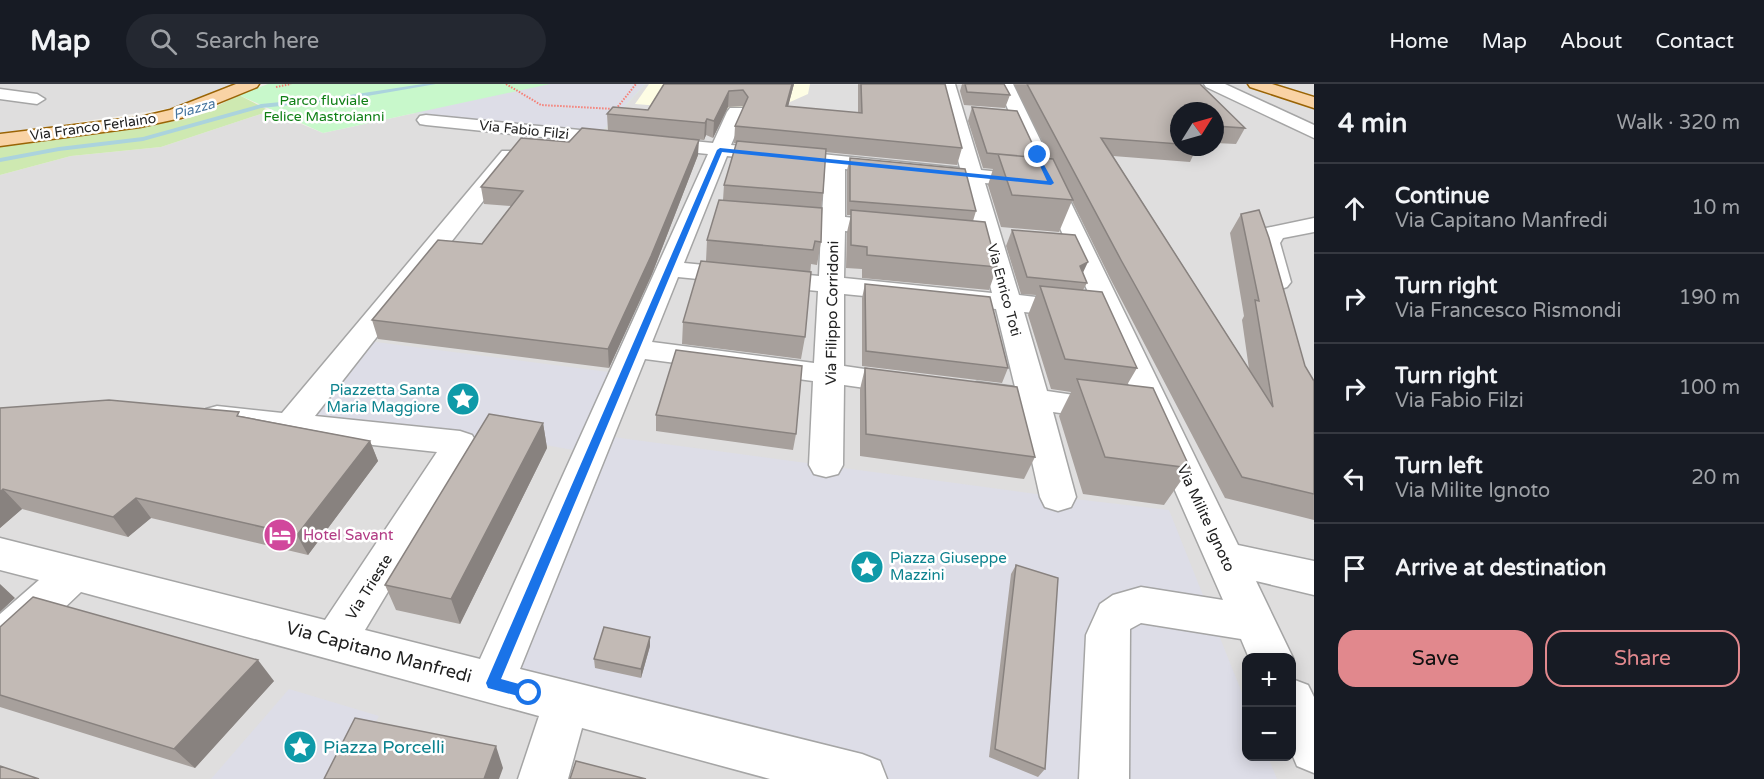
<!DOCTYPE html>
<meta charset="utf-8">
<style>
:root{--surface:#171b24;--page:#242831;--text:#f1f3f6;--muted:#9ea1a6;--line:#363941;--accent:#e1888d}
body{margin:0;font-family:"Varela Round",sans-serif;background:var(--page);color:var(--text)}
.controls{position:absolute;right:18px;bottom:18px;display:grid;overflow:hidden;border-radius:12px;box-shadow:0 3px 15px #0003}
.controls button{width:54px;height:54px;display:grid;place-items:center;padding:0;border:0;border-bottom:2px solid var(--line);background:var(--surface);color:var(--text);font:30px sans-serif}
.compass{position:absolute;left:1170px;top:18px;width:54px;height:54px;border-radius:50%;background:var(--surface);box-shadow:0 3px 15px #0003;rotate:53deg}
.stop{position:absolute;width:18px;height:18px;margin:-14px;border:4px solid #1a73e8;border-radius:50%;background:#fff}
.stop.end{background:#1a73e8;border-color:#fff;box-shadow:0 2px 6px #0008}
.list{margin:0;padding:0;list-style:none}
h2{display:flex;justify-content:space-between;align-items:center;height:78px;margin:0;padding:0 24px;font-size:26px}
h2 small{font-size:20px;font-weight:400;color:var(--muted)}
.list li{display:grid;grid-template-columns:39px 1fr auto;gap:18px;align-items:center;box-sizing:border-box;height:90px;padding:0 24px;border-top:2px solid var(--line)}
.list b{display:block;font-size:22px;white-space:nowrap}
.list p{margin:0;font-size:20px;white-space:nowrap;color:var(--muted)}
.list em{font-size:20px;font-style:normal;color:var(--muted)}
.actions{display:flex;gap:12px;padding:18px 24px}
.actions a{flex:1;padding:14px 0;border:2px solid var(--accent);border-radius:18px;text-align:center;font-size:21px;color:var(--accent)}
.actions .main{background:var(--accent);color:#111}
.icon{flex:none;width:33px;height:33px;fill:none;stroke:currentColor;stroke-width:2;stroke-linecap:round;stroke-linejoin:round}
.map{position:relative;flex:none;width:1314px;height:695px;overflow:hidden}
header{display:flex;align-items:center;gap:36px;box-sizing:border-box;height:84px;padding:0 30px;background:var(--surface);border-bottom:2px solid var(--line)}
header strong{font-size:28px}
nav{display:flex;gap:33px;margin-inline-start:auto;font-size:21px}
.search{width:420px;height:54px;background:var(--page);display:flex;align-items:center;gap:15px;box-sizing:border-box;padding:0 21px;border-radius:33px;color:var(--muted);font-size:22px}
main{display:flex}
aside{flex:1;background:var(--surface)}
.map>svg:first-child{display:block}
.residential{fill:#dfdede;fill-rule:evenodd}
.education{fill:#fefde4}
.grass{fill:#cee9b1}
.park{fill:#c8f8cb}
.plaza{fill:#dddde7}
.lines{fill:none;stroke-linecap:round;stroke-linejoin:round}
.stream{fill:#abd3dd;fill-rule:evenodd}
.minor-casing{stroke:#a5a5a5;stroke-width:3}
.major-casing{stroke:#9a6405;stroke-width:3}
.path{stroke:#f67e75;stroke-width:2;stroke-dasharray:1.5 1.5;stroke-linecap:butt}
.minor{fill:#fff;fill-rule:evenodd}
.major{fill:#f9d3a5;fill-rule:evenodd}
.wall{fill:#a7a09c}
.shaded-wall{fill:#88827f}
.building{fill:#c2bab5;stroke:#88827f;stroke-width:1.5}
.route{fill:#1a73e8}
.labels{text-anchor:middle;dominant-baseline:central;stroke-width:5;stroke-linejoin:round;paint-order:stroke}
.far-park-label{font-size:14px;fill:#0f7f15;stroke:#fff}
.far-water-label{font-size:14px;font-style:italic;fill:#4977a0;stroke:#fff}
.far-street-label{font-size:14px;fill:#212121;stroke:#fff}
.street-label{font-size:15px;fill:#212121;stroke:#fff}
.culture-label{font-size:15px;fill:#0d838f;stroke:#fff;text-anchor:end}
.hotel-label{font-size:15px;fill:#b23c85;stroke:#fff;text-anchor:start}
.near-street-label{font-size:18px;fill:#212121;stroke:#fff}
.near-culture-label{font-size:18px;fill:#0d838f;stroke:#fff;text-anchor:start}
</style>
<header>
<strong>Map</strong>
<div class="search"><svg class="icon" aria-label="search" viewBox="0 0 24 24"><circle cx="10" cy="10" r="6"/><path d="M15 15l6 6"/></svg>Search here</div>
<nav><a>Home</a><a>Map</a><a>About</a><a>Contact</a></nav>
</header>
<main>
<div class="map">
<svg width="1314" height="695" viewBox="0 0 1314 695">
<rect width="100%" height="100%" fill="#f1eee8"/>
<path class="residential" d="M0 0H235L172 24 0 50Z
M645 0H1314V695H0V91L71 72 161 63 270 27 323 49 415 29 601 49ZM1179 27H1215V63H1179ZM1246 574H1292V672H1246Z"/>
<path class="education" d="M649 0H810L808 10 781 22 736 28 635 20Z"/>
<path class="grass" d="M239 11 270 27 161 63 71 72 0 91V62L182 36 199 31Z"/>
<path class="park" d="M268 0H645L601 49 415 29 323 49 239 11Z"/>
<path class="plaza" d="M550 0H645L601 49 415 29Z
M360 256 624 290 598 351 1058 413 1169 426 1246 619V672L1268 673 1277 695H869L492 599 590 369 485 350 460 359 292 339Z
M289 605 379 632 346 695H211Z"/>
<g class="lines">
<path class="stream" d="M423 0H436L350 15 261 24 143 57 59 67 0 78V74L59 63 143 53 261 20 350 11Z"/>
<defs>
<path id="minor" d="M939 0H955L981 86 1037 92 997 0H1013L1238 461 1314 477V511L1256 497 1293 574 1292 577V574H1249L1241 555 1141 539 1130 545 1129 695H1079L1086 551 1100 520 1113 511 1141 503 1223 516 1042 103 1036 104 985 99 1019 211 1086 219 1090 225 1086 231 1076 233 1024 228 1047 307 1121 318 1126 325 1121 332 1110 336 1053 328 1076 413 1071 423 1058 427 1045 423 1040 413 1020 324 966 315 961 308 966 301 977 298 1015 303 996 225 844 210V282L919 293 923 300 919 307 908 310 844 301 843 381 838 390 826 393 814 390 809 381 813 297 645 275 520 585 862 670 880 677 887 695H770L582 644 568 695H518L539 632 81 508 15 571 0 576V530L39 496 0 486V454L325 536 437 368 217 344 206 341 201 333 206 325 217 322 282 329 502 67H516L519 71 516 75 315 332 460 347 472 351 477 359 365 546 480 575 708 70 426 41 420 40 417 36 420 32 426 31 713 59 727 28 730 24H742L745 28 731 61 960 84ZM727 72 825 82 822 131 776 127 768 129 765 134 768 139 821 145 819 192 684 179ZM845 85 963 97 992 209 844 194 845 147 892 151 900 149 904 144 900 139 845 133ZM678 193 818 207 814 279 652 258Z
M1204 0H1225L1314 41V54L1206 3Z
M0 5 37 10 45 15 37 20 0 15Z
M1314 134V148L1283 154 1280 159 1291 198 1287 203 1278 206 1269 203 1265 198 1256 159 1266 144Z
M1292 595 1308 601 1314 613V689L1297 682 1292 670Z"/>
<path id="major" d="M236 0H259L257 3 181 34 140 43 0 62V50L140 33 170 26Z
M1248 0H1272L1314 13V24L1250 3Z"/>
</defs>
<use href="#minor" class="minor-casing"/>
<use href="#major" class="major-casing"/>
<path class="path" d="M506 0 541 21 615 25
M276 3 291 0
M616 25 636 0"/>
<use href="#minor" class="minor"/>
<use href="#major" class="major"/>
</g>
<path class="wall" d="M664 0H794L788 22 858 29V0H945L962 64 957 81 825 68 823 109 821 124V158L817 181 811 180 805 253 801 275 682 260 683 238 706 177 707 156 723 116 724 101 737 59H734L735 42 744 24 742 22 728 23 713 54 706 51 704 56 608 47 607 30 648 26Z
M962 0H1004L1010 11 1005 24 964 21 960 7Z
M1014 0H1200L1245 44 1236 60 1215 59V27H1179V63H1197L1190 78 1113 72 1249 285 1242 236 1244 232 1230 149 1241 130 1305 282 1314 297V436L1225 414 1111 196 1072 117 1059 148 1001 143 988 101 993 85 983 84 968 37 972 23 1039 74 1051 75Z
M698 71 652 190 609 284 378 255 372 236 482 160 511 122 484 120 481 103Z
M850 74 976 127 973 137 997 183 989 206 862 194V185L846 184 847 148 851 131H847V86Z
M1012 146 1083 189 1087 199 1083 206 1137 284 1127 301 1190 384 1164 421 1083 410 1059 332 1071 308 1051 305 1028 231 1036 211 1021 210 1006 162Z
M865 200 1008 284 1002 299 862 282V214Z
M865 284 1035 373 1024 395 860 372V305Z
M0 324 241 332 370 357 378 377 308 471 151 434 128 453 22 425 0 444Z
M656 331 796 350 793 366 656 347Z
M543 339 547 364 460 540 396 526 385 501Z
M1016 481 1045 685 1038 693 989 673 1011 490Z
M0 543 274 597 195 684 0 623Z
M650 553V562L641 594 595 584 594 575Z"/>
<path class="shaded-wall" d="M792 0H794L784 38 786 22Z
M729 7 728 23 713 54 714 37Z
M707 35 706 51 704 56 705 39Z
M699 56 698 71 652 190 609 284 608 265Z
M1088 178 1080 195V182Z
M543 339 547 364 460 540 451 515Z
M370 357 378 377 308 471 297 451Z
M3 405 22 425 0 444V408Z
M136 414 151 434 128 453 113 433Z
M0 500 15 514 0 528Z
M650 553V562L641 594V585Z
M258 576 274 597 195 684 174 665Z
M496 662 503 684 499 695H484Z"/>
<path class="building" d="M664 0H792L786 22 862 29 861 0H945L962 64 735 42 748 13 743 6 729 7 714 37 707 35 705 39 607 30 613 23 648 26Z
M965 0H1004L1010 11 967 8Z
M1027 0H1200L1245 44 1215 42V27H1179V60L1101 54 1273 323 1255 216 1259 217 1241 130 1259 126 1269 154 1305 282 1314 297V410L1242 393 1121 176Z
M972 23 1017 27 1039 74 987 69Z
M582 44 699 56 651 172 608 265 372 236 438 156 482 160 523 107 481 103 521 54 569 58Z
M737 57 826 65 823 109 724 101Z
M998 70 1053 75 1073 116 1012 111Z
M850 74 965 85 976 127 850 117Z
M719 116 822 124 821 158 815 157 813 166 707 156Z
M851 126 985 138 997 183 867 171V163L851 161Z
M1012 146 1075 151 1088 178 1080 182 1087 199 1027 193Z
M701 177 811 188 805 253 683 238Z
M865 200 990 213 1008 284 866 267Z
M1040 202 1102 208 1137 284 1065 275Z
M676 266 802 282 796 350 656 331Z
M865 284 1017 303 1035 373 866 350Z
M1077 295 1153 304 1190 384 1105 373Z
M109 316 239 328 237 332 370 357 297 451 136 414 113 433 3 405 0 408V324Z
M489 330 543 339 451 515 385 501Z
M1016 481 1058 494 1045 685 995 665Z
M33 513 258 576 174 665 0 611V543Z
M604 543 650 553 641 585 594 575Z
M355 634 496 662 484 695H324Z
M576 677 646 695H570Z
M0 682 39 695H0Z"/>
<path class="route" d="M720 64 1047 97 1035 71 1038 70 1054 99 1051 101 722 68 501 595 534 604 536 609 534 614 529 615 488 604 486 599 717 66Z"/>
<defs>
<symbol id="sight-disc" viewBox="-11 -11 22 22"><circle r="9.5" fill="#0f9aa8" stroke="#fff"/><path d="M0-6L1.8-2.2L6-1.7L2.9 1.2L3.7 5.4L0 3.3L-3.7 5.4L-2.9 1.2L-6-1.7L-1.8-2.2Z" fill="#fff"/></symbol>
<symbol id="hotel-disc" viewBox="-11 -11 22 22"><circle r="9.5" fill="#d1479c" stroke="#fff"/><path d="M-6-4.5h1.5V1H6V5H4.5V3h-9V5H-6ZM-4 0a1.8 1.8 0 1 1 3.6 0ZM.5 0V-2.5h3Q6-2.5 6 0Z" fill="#fff"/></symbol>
</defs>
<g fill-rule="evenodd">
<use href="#sight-disc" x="444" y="296" width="38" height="38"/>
<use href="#hotel-disc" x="261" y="432" width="38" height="38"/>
<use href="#sight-disc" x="848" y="464" width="38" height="38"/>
<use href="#sight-disc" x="281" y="644" width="38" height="38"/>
</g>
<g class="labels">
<g class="far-park-label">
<text x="324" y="16">Parco fluviale<tspan x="324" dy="16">Felice Mastroianni</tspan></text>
</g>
<g class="far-water-label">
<text transform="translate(194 25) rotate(-16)">Piazza</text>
</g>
<g class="far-street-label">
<text transform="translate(93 43) rotate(-8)">Via Franco Ferlaino</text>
<text transform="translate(524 46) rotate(6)">Via Fabio Filzi</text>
<text transform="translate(1004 206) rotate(75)">Via Enrico Toti</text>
</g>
<g class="street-label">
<text transform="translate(832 229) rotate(-89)">Via Filippo Corridoni</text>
<text transform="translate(1206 434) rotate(65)">Via Milite Ignoto</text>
<text transform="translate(369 503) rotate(-58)">Via Trieste</text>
</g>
<g class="culture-label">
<text x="440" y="306">Piazzetta Santa<tspan x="440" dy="17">Maria Maggiore</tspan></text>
<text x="890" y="474" text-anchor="start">Piazza Giuseppe<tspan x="890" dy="17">Mazzini</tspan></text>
</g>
<g class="hotel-label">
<text x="303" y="451">Hotel Savant</text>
</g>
<g class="near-street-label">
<text transform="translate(379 568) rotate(15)">Via Capitano Manfredi</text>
</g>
<g class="near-culture-label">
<text x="323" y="663">Piazza Porcelli</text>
</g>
</g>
</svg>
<div class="controls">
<button>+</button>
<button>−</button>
</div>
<svg class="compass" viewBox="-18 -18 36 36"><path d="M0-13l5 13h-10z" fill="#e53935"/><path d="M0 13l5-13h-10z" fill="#9ea1a6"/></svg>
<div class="stop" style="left:529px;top:609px"></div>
<div class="stop end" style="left:1038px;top:71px"></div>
</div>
<aside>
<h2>4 min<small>Walk · 320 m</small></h2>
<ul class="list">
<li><svg class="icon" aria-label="ahead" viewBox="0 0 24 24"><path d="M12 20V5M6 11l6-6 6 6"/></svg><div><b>Continue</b><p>Via Capitano Manfredi</p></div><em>10 m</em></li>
<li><svg class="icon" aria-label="right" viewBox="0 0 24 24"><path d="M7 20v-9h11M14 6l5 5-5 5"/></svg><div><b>Turn right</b><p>Via Francesco Rismondi</p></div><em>190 m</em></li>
<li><svg class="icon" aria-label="right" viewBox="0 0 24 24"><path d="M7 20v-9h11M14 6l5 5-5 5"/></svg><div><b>Turn right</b><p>Via Fabio Filzi</p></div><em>100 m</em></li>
<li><svg class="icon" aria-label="left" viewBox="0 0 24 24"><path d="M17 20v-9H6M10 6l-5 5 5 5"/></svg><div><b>Turn left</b><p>Via Milite Ignoto</p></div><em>20 m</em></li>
<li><svg class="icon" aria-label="arrive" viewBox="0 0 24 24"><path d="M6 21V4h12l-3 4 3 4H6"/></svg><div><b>Arrive at destination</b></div></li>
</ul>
<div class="actions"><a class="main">Save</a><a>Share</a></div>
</aside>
</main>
